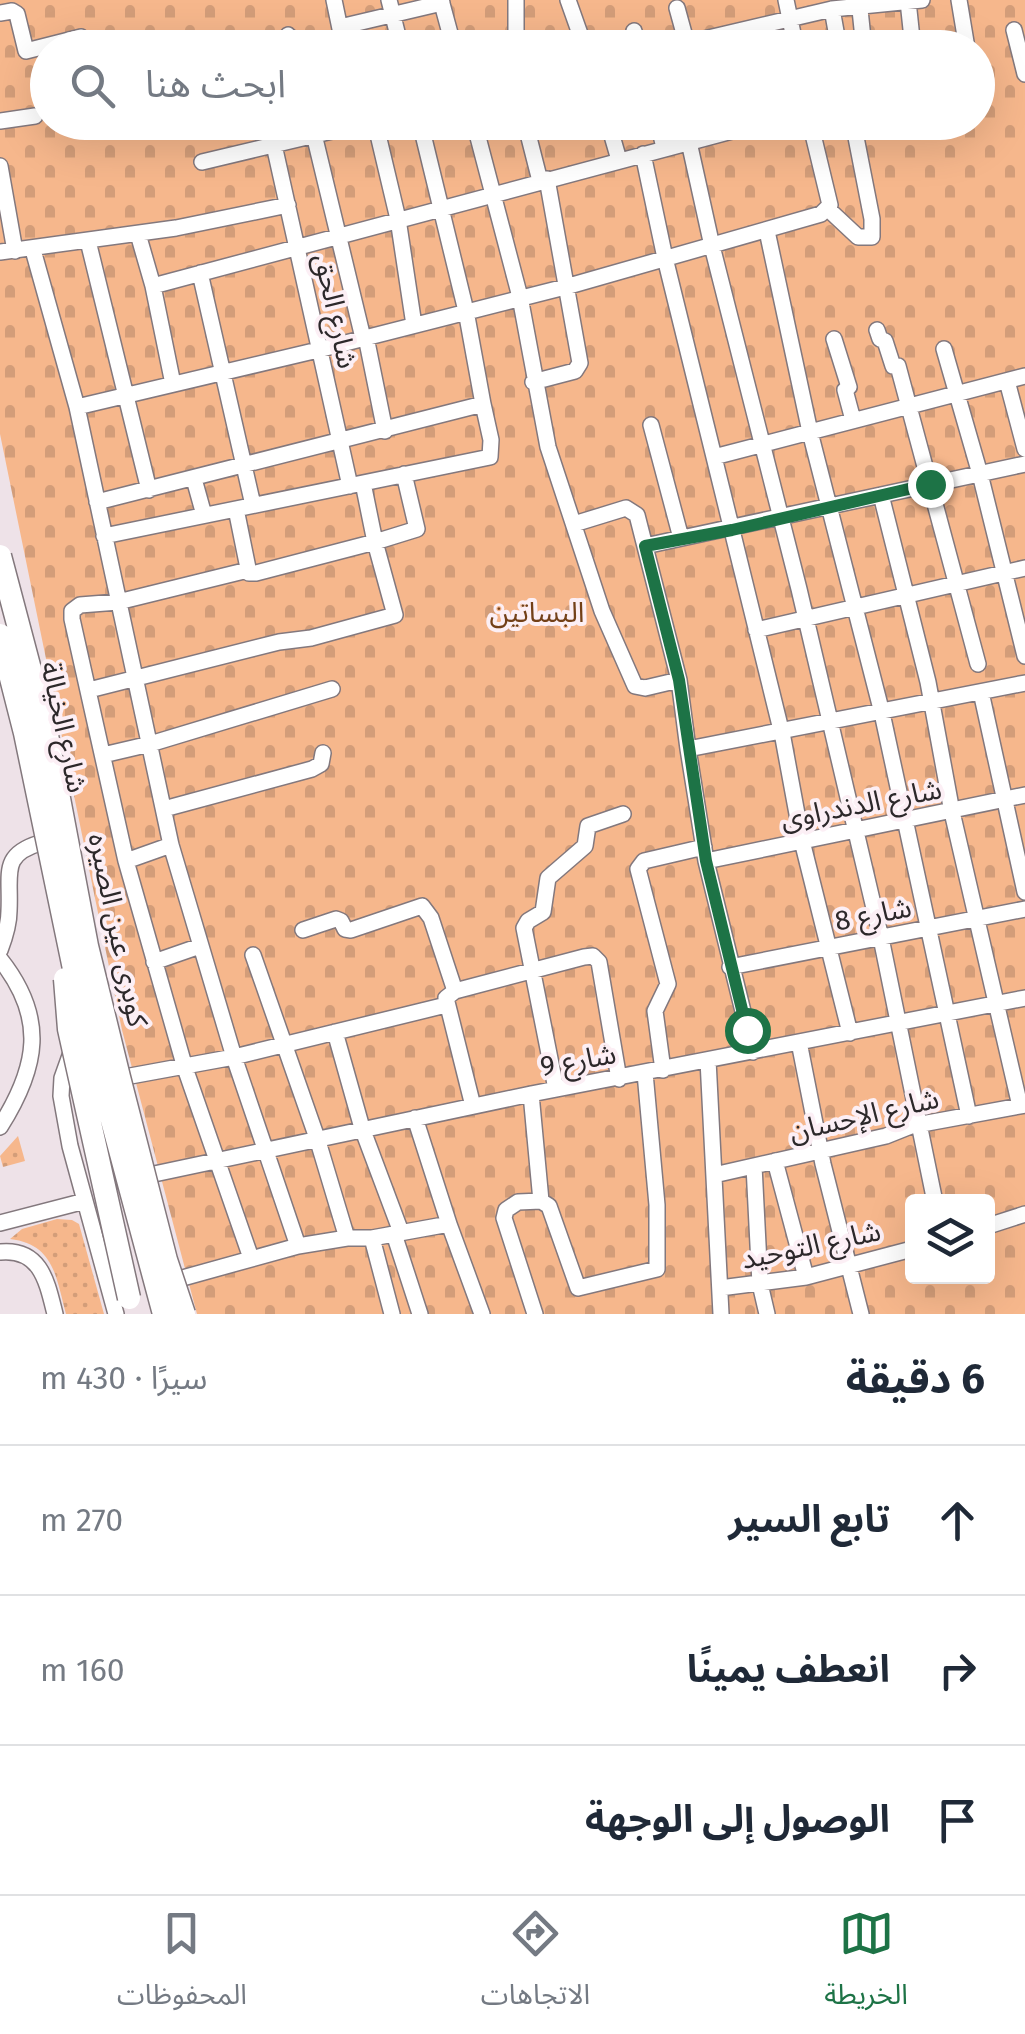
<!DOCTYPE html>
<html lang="ar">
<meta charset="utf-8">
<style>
:root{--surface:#fff;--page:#f2f2f3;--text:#1f2937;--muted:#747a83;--line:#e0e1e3;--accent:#1d7346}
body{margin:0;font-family:"Fira Sans","Noto Sans Arabic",sans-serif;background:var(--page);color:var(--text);direction:rtl}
.controls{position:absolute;right:30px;bottom:30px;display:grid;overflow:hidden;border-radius:10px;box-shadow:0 10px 40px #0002}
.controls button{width:90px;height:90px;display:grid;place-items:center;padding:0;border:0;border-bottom:2px solid var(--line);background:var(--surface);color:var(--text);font:50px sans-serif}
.stop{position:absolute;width:30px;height:30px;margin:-22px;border:8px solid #1d7346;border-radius:50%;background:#fff}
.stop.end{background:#1d7346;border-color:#fff;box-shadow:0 2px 10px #0008}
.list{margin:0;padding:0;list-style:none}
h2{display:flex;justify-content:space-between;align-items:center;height:130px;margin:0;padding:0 40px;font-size:42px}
h2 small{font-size:32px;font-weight:400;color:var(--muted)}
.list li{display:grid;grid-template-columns:65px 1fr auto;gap:30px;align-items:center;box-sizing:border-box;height:150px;padding:0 40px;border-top:2px solid var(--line)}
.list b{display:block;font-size:38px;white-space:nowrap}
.list em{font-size:32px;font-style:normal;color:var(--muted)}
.icon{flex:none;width:55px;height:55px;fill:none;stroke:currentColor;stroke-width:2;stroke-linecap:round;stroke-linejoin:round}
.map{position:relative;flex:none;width:1025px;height:1314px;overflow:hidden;direction:ltr}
.search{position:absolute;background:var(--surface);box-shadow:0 10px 40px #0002;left:30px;right:30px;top:30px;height:110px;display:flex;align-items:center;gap:25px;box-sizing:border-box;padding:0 35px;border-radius:55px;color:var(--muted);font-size:38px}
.sheet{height:580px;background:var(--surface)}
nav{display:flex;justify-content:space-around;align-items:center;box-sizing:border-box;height:140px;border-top:2px solid var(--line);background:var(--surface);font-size:28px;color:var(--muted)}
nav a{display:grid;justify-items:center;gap:5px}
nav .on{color:var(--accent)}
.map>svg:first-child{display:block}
.grass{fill:url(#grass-dots)}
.cemetery{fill:url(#cemetery-stones);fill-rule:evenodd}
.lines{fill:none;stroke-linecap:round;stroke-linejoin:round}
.minor-casing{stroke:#83787d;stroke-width:18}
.minor{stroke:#fff;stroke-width:15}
.highway-bridge-casing{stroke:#83787d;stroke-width:25;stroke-linecap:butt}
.highway-bridge{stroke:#fff;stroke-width:22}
.route{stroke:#1d7346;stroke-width:12}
.labels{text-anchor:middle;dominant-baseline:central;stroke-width:8;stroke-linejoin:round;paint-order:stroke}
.street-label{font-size:28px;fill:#2c282a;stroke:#fceff5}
.park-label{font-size:28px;fill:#734018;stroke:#fceff5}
</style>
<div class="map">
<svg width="1025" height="1314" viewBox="0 0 1025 1314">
<defs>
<pattern id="grass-dots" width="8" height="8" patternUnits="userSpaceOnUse" patternTransform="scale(2.5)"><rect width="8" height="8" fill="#f6b78c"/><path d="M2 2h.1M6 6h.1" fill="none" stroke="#d39d79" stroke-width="1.8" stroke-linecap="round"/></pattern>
<pattern id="cemetery-stones" width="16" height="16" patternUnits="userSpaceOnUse" patternTransform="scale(2.5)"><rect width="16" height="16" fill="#f6b78c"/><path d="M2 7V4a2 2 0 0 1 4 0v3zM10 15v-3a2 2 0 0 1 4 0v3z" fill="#d39d79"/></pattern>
</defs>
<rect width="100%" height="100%" fill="#eee2e8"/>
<path class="grass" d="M18 1136 25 1161 3 1167 0 1156Z
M57 1219 72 1220 79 1224 104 1314H66C56 1277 54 1244 10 1239L22 1229Z"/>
<path class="cemetery" d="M0 0H1025V1314H197L122 1030 0 434ZM48 48H978V122H48ZM912 1202H988V1276H912Z"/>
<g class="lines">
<defs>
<path id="minor" d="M334 0 344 48
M389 0 401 48
M441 0 454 48
M516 0V48
M568 0 585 48
M786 0 796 48
M859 0 864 48
M959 0 967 48
M908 1 913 48
M677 8 688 48
M832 9 839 48
M0 13 12 11 17 14 26 51 81 37
M340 27 442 3
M1014 30 1025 74
M634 31 638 48
M288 35 291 48
M687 43 832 9 922 0
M0 121 35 116
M311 122 363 338
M375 122 398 219 414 325
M474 122 520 297 548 447 602 611 635 686 645 688 679 680
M525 122 540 181
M608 122 619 160
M658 122 664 148
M811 128 844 122
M689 142 712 246 799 589 881 938 935 1202
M274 145 350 486
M643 154 665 258 714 457
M202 162 370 122
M0 166 15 251
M828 209 858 237H872V219L853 122
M767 231 810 432 882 713 969 1116
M138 234 153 286 173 384
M88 241 149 490
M33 250 77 407 171 845 234 1057 298 1246
M0 252 176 228 288 205
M200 273 253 505
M153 286 766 122
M877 330 880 339 885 341 893 366H898L978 664
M366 337 385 431
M834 339 849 387 845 390 853 420
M944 349 980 474 1025 656
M1007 381 1025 449
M533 382 575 371 580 363 547 179
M77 407 318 350 569 286 821 214 830 205 810 122
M651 425 681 538
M194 479 204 515
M881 495 928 682 952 812 1020 1106
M97 502 483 404 466 311 420 122
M236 509 249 573H256L375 542 363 483
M574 524 626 508 637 515 679 680 688 749
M104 536 490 457 491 440 483 404
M645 546 1025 464
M248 570 118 602 80 605 72 611V619L126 861 185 1068 251 1258
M756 630 1025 568
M89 690 279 642 311 638 395 615 375 542 417 529 404 474
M981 692 1025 892
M103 755 150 744 332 689
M164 809 312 769 321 764 323 753
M126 861 171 845
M706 861 1025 795
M303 930 336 919 341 921 345 929 351 930 422 906 431 918 455 991
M0 950C5 937 9 925 9 911 11 874 0 855 40 843
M253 955 317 1138 347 1238H372L449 1224 415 1118
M0 959C47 1018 38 1067 0 1127
M154 962 200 946
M730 967 1025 909
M335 1032 362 1128 401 1232
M850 1033 802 841 783 738 714 457 1025 376
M799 1042 823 1164 861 1314
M72 1050 62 1078 61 1096 70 1146 116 1314
M753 1052 706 861 688 749 1025 683
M708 1060 721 1314
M663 1070 655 1011 668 984 638 869 644 861 704 847
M114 1079 234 1057 446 1005
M556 1089 524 928 528 921 543 912 548 878 585 846 588 826 623 814
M531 1094 541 1201 518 1202 506 1210 504 1218 535 1314
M473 1106 446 998 455 991 584 957 593 956 599 962 619 1079
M775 1161 806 1277
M754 1166 760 1284 767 1314
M714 1175 886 1136 911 1126 1025 1105
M140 1177 531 1094 1025 998
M541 1201 549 1206 578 1288 657 1269V1205L645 1073
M0 1223 85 1201
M449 1224 482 1314
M988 1226 1025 1214
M394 1234 420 1314
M372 1238 392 1314
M0 1252C41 1248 47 1282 55 1314
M168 1282 298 1246 347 1238
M720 1288 806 1277 912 1249"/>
</defs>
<use href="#minor" class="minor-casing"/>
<use href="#minor" class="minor"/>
<defs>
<path id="highway-bridge" d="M0 556 46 730 87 946 119 1077 166 1260 184 1314
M0 635 25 733 83 1012 164 1314
M65 979 69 1029 129 1298"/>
</defs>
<use href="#highway-bridge" class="highway-bridge-casing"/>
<use href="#highway-bridge" class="highway-bridge"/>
</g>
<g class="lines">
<path class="route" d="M747 1030 706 861 679 680 645 546 732 530 930 484"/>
</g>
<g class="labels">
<g class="street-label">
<text transform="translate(336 311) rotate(78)">شارع الحق</text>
<text transform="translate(64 727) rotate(78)">شارع الخيالة</text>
<text transform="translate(861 804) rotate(-11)">شارع الدندراوى</text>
<text transform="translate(873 914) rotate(-11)">شارع 8</text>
<text transform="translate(118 930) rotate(78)">كوبرى عين الصيره</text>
<text transform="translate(578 1060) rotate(-10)">شارع 9</text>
<text transform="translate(864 1115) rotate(-13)">شارع الإحسان</text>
<text transform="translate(811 1245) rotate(-12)">شارع التوحيد</text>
</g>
<g class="park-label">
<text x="537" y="612">البساتين</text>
</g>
</g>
</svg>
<div class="controls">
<button><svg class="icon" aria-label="layers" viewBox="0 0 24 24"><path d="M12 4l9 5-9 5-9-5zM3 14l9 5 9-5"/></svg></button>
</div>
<div class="stop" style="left:747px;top:1030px"></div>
<div class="stop end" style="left:930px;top:484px"></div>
<div class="search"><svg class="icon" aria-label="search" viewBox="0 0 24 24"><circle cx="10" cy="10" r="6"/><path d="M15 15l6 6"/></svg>ابحث هنا</div>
</div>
<section class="sheet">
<h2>6 دقيقة<small>سيرًا · 430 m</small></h2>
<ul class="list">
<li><svg class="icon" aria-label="ahead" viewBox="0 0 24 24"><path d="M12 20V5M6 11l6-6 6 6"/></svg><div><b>تابع السير</b></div><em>270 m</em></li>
<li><svg class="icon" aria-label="right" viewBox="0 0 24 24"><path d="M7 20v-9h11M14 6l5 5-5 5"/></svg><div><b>انعطف يمينًا</b></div><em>160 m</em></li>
<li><svg class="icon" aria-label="arrive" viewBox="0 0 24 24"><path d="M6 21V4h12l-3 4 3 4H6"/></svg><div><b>الوصول إلى الوجهة</b></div></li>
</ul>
</section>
<nav>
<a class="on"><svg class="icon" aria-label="map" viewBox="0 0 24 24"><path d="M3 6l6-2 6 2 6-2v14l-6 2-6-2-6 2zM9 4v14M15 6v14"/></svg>الخريطة</a>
<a><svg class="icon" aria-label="directions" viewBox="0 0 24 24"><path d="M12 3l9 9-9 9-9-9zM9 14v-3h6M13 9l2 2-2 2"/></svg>الاتجاهات</a>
<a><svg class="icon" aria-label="saved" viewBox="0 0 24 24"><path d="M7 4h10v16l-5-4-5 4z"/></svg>المحفوظات</a>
</nav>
